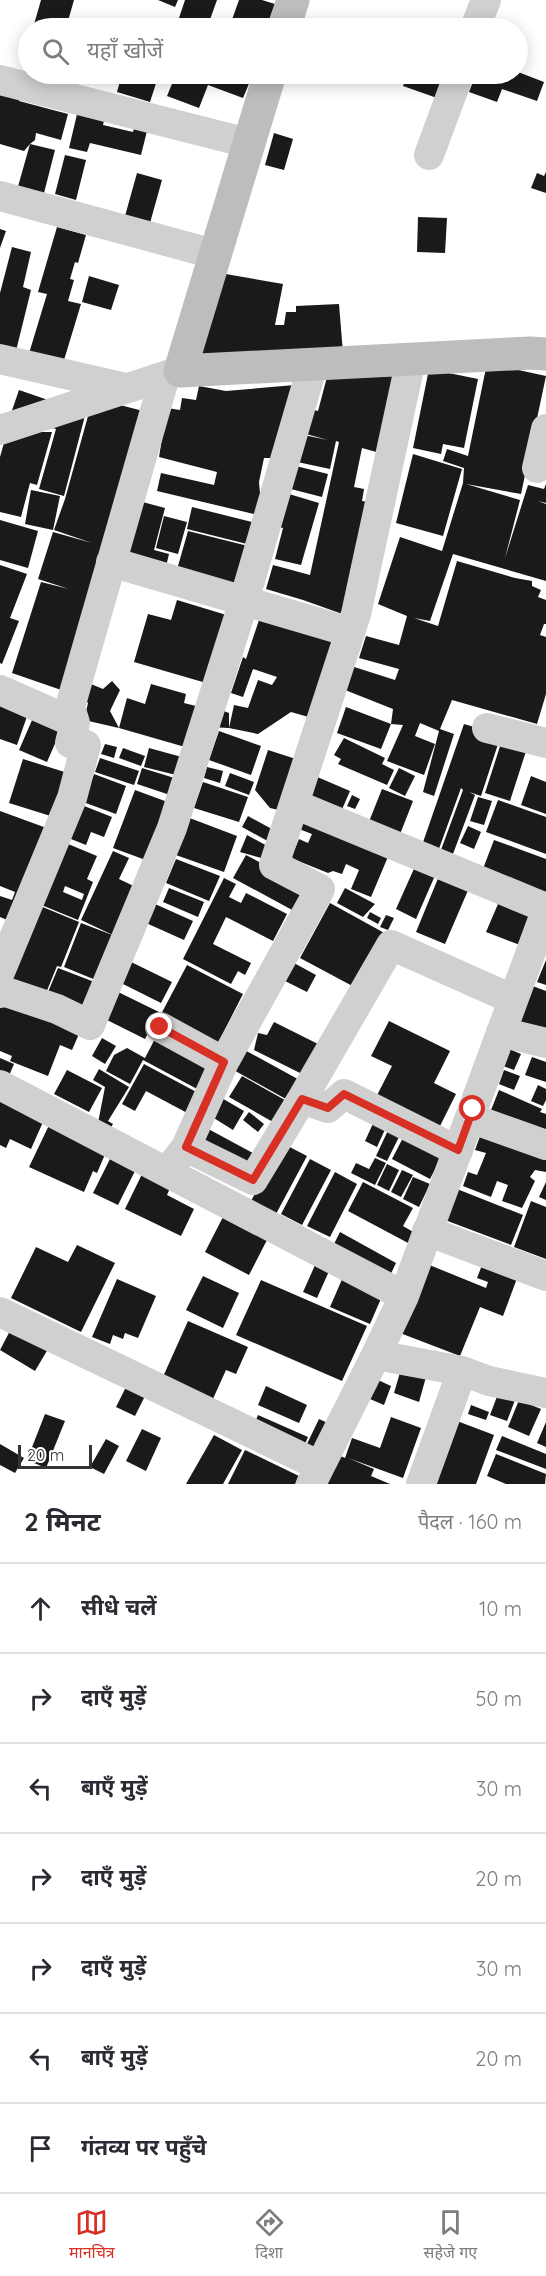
<!DOCTYPE html>
<html lang="hi">
<meta charset="utf-8">
<style>
:root{--surface:#fff;--page:#f7f7f7;--text:#2b2b33;--muted:#7c7c81;--line:#e1e1e2;--accent:#d93025}
body{margin:0;font-family:Quicksand,"Noto Sans Devanagari",sans-serif;background:var(--page);color:var(--text)}
.scale{position:absolute;left:18px;bottom:15px;width:74px;box-sizing:border-box;padding-left:6px;border:3px solid #333;border-top:0;font-size:16px;line-height:21px;white-space:nowrap;color:#333;-webkit-text-stroke:4px #fff;paint-order:stroke}
.stop{position:absolute;width:18px;height:18px;margin:-14px;border:4px solid #d93025;border-radius:50%;background:#fff}
.stop.end{background:#d93025;border-color:#fff;box-shadow:0 2px 6px #0008}
.list{margin:0;padding:0;list-style:none}
h2{display:flex;justify-content:space-between;align-items:center;height:78px;margin:0;padding:0 24px;font-size:26px}
h2 small{font-size:20px;font-weight:400;color:var(--muted)}
.list li{display:grid;grid-template-columns:39px 1fr auto;gap:18px;align-items:center;box-sizing:border-box;height:90px;padding:0 24px;border-top:2px solid var(--line)}
.list b{display:block;font-size:22px;white-space:nowrap}
.list em{font-size:20px;font-style:normal;color:var(--muted)}
.icon{flex:none;width:33px;height:33px;fill:none;stroke:currentColor;stroke-width:2;stroke-linecap:round;stroke-linejoin:round}
.map{position:relative;flex:none;width:546px;height:1484px;overflow:hidden}
.search{position:absolute;background:var(--surface);box-shadow:0 3px 15px #0003;left:18px;right:18px;top:18px;height:66px;display:flex;align-items:center;gap:15px;box-sizing:border-box;padding:0 21px;border-radius:33px;color:var(--muted);font-size:22px}
.sheet{height:708px;background:var(--surface)}
nav{display:flex;justify-content:space-around;align-items:center;box-sizing:border-box;height:84px;border-top:2px solid var(--line);background:var(--surface);font-size:16px;color:var(--muted)}
nav a{display:grid;justify-items:center;gap:3px}
nav .on{color:var(--accent)}
.map>svg:first-child{display:block}
.building{fill:#1a1a1a;fill-rule:evenodd}
.lines{fill:none;stroke-linecap:round;stroke-linejoin:round}
.street{stroke:#d0d0d0;stroke-width:30}
.secondary{stroke:#bdbdbd;stroke-width:33}
.route{stroke:#d93025;stroke-width:8}
</style>
<div class="map">
<svg width="546" height="1484" viewBox="0 0 546 1484">
<rect width="100%" height="100%" fill="#fff"/>
<path class="building" d="M41 0H74L66 28H33Z
M158 0H178L175 7Z
M185 0H217L207 28H199L178 21Z
M239 0H262L275 4 266 28H257L242 23 241 28H229Z
M518 72 544 82 537 101 502 89 497 102 469 92 476 74H518Z
M122 74H159L150 102 117 92Z
M176 74H253L243 98 208 85 199 108 167 96Z
M407 74H420L443 82 437 98 403 86Z
M0 86 21 92 19 101 68 114 61 140 36 133 35 140 30 144 55 150 43 197 17 190 30 144 24 151 0 144Z
M78 110 105 116 103 125 133 132 135 124 148 127 141 155 90 143 87 152 69 148Z
M274 133 293 139 284 170 265 165Z
M65 155 86 160 76 200 55 194Z
M546 172V193L531 188 537 173 544 176Z
M137 173 162 180 150 223 125 216Z
M418 217 447 218 445 253 417 252Z
M57 227 86 235 78 263 75 262 70 279 74 280 68 301 81 304 61 370 27 360 47 294 38 292Z
M0 229 6 231 0 248Z
M12 247 31 252 23 287 31 290 15 355 0 351V293Z
M220 273 283 284 275 325H284L286 312H296V306L339 304 343 353 225 364 191 352Z
M89 276 119 285 111 310 82 302Z
M487 363 546 376 521 494 466 484 520 500 505 558 528 485 544 489 546 484V503L538 501 546 504V581L453 554 430 621 414 618 438 626 457 561 515 578 532 581V586L541 590 538 597 546 600V624H544L540 635 546 637V694L537 724 452 700 440 729 454 734 434 796 423 792 439 731 420 723 415 736 435 744 424 775 387 761 403 725 391 724 393 709 340 688 348 665 395 680 399 669 359 658 366 636 399 645 407 616 378 604 400 537 442 551 463 483 464 468 443 461 447 449 468 456Z
M429 369 478 379 464 448 443 444 441 454 413 448Z
M408 376 387 455 362 448 354 487 364 489 362 501 374 503 348 616 303 600 266 589 273 565 310 575 339 442 336 441 330 469 288 460 294 433 328 440 295 431 302 407 318 411 327 377Z
M295 385 275 458H264L259 482 262 516 157 491 161 473 214 485 217 472 159 457 167 408 180 410 182 398 196 400 199 386 226 391Z
M19 390 48 400 7 425Z
M93 398 147 412 67 692 12 673 41 582 69 589 38 579 53 532 92 543 54 530 65 499Z
M87 408 64 496 39 489 56 429 46 426Z
M7 432H52L37 485 30 483 21 517 0 512V457Z
M413 454 462 469 443 536 396 523Z
M288 464 328 474 322 497 283 487Z
M31 490 60 496 53 530 25 524Z
M289 494 319 503 301 565 275 559 283 528 279 527Z
M135 500 165 508 154 550 169 554 164 575 118 562Z
M192 507 256 523 251 545 187 529Z
M164 516 187 522 178 554 156 548Z
M0 520 38 531 28 568 0 560Z
M188 531 252 547 241 590 176 573Z
M0 565 27 574 10 618 19 621 2 664 0 663Z
M177 600 233 617 213 685 134 662 148 614 171 620Z
M259 620 337 637 312 718 291 712 258 734 229 728 234 705 248 708 258 680 272 685 277 677 253 669 243 697 231 693 243 657 246 659Z
M112 681 120 690 110 711 119 728 84 720 88 703 84 698 91 684 103 689Z
M151 684 186 694 184 703 204 708 192 749 119 728 127 698 145 704Z
M0 693 31 705 17 745 0 739Z
M346 707 391 724 381 749 337 733Z
M216 708 229 713V728L209 727Z
M36 711 64 723 47 762 19 750Z
M464 724 501 735 481 796 469 792 475 795 450 862 438 858 463 790 461 788 436 857 420 851Z
M219 731 261 746 251 775 209 760Z
M503 737 528 745 510 801 485 793Z
M344 738 385 758 382 764 394 770 387 785 338 764 341 759 334 755Z
M105 744 117 747 114 758 101 754Z
M123 748 145 756 141 766 119 758Z
M149 748 189 759 184 777 144 767Z
M268 750 299 760 283 811 270 808 255 790Z
M100 758 139 771 134 785 95 772Z
M23 759 71 774 57 818 9 803Z
M207 767 223 771 220 783 204 778Z
M142 768 181 780 176 797 137 784Z
M399 768 415 776 405 796 389 788Z
M230 773 254 782 249 795 225 786Z
M94 774 126 786 116 814 83 802Z
M315 776 350 791 340 814 305 800Z
M531 776 546 782V814L521 805Z
M203 782 248 797 239 822 194 808Z
M382 789 413 801 397 842 366 829Z
M135 790 173 804 151 862 113 848Z
M352 795 360 799 355 809 347 806Z
M478 797 492 801 484 825 470 821Z
M498 800 546 817V854L486 832Z
M74 802 112 817 104 837 91 832 86 845 61 835Z
M0 811 52 830 12 922 0 917V896L12 900 15 892 0 886Z
M248 816 279 833 273 844 242 827Z
M187 817 237 836 224 872 173 854Z
M304 817 390 852 371 897 351 889 359 870 346 864 342 874 333 871 328 873 291 858 299 839 308 843 312 834 299 829Z
M468 826 481 832 474 849 460 843Z
M247 835 271 848 265 859 240 852Z
M56 839 97 856 87 879 93 882 78 920 34 902ZM65 886 84 894 82 900 63 892Z
M494 840 546 859V891L544 897 481 874Z
M113 851 129 858 119 879 142 890 103 983 64 967 81 923 115 936 81 920Z
M246 855 306 887 294 911 233 878Z
M176 859 220 876 209 901 166 883Z
M417 862 437 871 416 919 396 909Z
M439 876 469 888 445 944 416 932Z
M224 878 236 884 229 897 241 903 246 893 287 914 273 941 226 917 213 944 251 963 245 975 238 971 231 984 183 959Z
M169 888 204 902 198 917 163 902Z
M345 888 375 904 363 917 337 903Z
M501 897 534 911 520 945 486 932Z
M33 903 79 922 61 967 57 966 46 993 3 976Z
M330 903 388 935 358 989 300 958Z
M155 904 193 921 184 940 146 923Z
M370 912 381 918 378 924 367 918Z
M386 915 394 918 388 930 380 927Z
M127 960 172 982 161 1003 117 981Z
M546 960V985L537 982Z
M294 963 316 975 307 992 285 981Z
M187 965 243 994 216 1047 159 1018Z
M58 968 97 983 85 1012 46 997Z
M530 985 546 991V1036L515 1024Z
M116 991 159 1012 145 1039 103 1018Z
M0 994 82 1027 72 1050 60 1045 48 1076 10 1061 12 1056 0 1051Z
M389 1021 450 1051 434 1083 456 1094 435 1136 372 1105 392 1066 371 1056Z
M274 1022 322 1046 306 1076 254 1050 258 1033 267 1035Z
M158 1033 214 1062 199 1090 143 1060 130 1084 106 1071 114 1055 127 1048 145 1058Z
M102 1038 116 1046 105 1064 92 1056Z
M241 1048 305 1083 293 1103 230 1068Z
M509 1049 521 1054 514 1070 503 1066Z
M532 1057 546 1062V1082L525 1075Z
M0 1058 14 1064 5 1085 0 1082Z
M144 1064 202 1095 191 1115 146 1091 135 1111 122 1104Z
M99 1069 129 1087 108 1121 113 1124 107 1134 97 1128 105 1087 93 1080Z
M67 1070 102 1088 89 1112 54 1094Z
M504 1070 520 1076 514 1090 499 1084Z
M242 1076 292 1104 280 1126 229 1097Z
M538 1085 546 1089V1100L543 1106 531 1101Z
M0 1088 47 1113 31 1149 10 1139 6 1148 0 1145Z
M499 1090 542 1109 540 1112 546 1114V1139L489 1115Z
M220 1097 244 1111 233 1130 209 1115Z
M249 1112 264 1124 258 1132 243 1120Z
M376 1117 388 1123 377 1147 365 1141Z
M52 1119 109 1145 97 1173 93 1171 84 1192 29 1167Z
M391 1124 403 1129 387 1161 376 1156Z
M201 1125 260 1157 250 1174 192 1142Z
M483 1128 546 1152V1172L535 1170 530 1177 535 1181 522 1208 502 1201 508 1185 497 1181 491 1197 463 1186 468 1172 477 1175 486 1153 475 1150Z
M406 1132 444 1152 430 1179 392 1159Z
M282 1143 307 1156 276 1214 251 1201Z
M113 1153 138 1165 118 1205 93 1193Z
M375 1158 386 1163 375 1185 351 1173 356 1163 369 1169Z
M310 1159 331 1170 302 1225 281 1214Z
M387 1164 399 1170 389 1191 377 1185Z
M144 1170 170 1188 167 1195 194 1209 181 1236 125 1209Z
M402 1170 413 1175 401 1197 391 1192Z
M335 1172 357 1184 330 1237 307 1226Z
M413 1177 430 1184 419 1207 403 1199Z
M363 1182 413 1208 403 1226 415 1233 410 1244 348 1211Z
M546 1182V1200L539 1197Z
M457 1189 523 1215 511 1245 445 1220Z
M531 1201 546 1207V1259L514 1247Z
M223 1217 267 1240 249 1275 205 1252Z
M340 1232 396 1263 388 1280 330 1252Z
M77 1245 115 1263 81 1332 11 1298 36 1247 68 1262Z
M484 1260 519 1273 503 1316 480 1307 460 1356 400 1333 427 1264 486 1288 488 1282 477 1278Z
M316 1263 330 1269 317 1298 303 1292Z
M203 1276 239 1293 223 1328 186 1310Z
M343 1277 383 1294 370 1324 330 1307Z
M117 1279 156 1296 138 1338 125 1333 123 1339 113 1335 110 1344 92 1337Z
M261 1280 367 1326 342 1381 236 1335Z
M188 1321 248 1347 236 1374 226 1370 212 1401 162 1379Z
M12 1327 48 1349 35 1371 0 1350Z
M401 1369 426 1377 419 1402 394 1393Z
M378 1380 391 1386 384 1405 370 1399Z
M127 1385 146 1394 135 1416 116 1407Z
M266 1386 307 1405 299 1423 258 1405Z
M498 1394 515 1400 507 1421 490 1415Z
M519 1400 541 1409 529 1436 508 1427Z
M471 1405 489 1412 486 1420 468 1414Z
M45 1414 65 1421 46 1468 27 1460Z
M258 1415 308 1437 303 1449 253 1427Z
M391 1417 421 1428 403 1478 348 1458 374 1469 371 1476 390 1484H324L336 1454 345 1458 352 1438 380 1448Z
M319 1419 330 1424 316 1453 305 1448Z
M457 1421 494 1435 476 1484H434Z
M546 1422V1447L537 1443Z
M142 1429 161 1438 146 1471 126 1461Z
M214 1435 242 1450 223 1484H186Z
M502 1436 546 1454V1469L496 1450Z
M106 1439 119 1446 104 1474 90 1467Z
M0 1444 24 1458 15 1473 0 1465Z
M245 1450 299 1476 295 1484H228Z
M496 1454 546 1474 545 1484H506L487 1476Z"/>
<g class="lines">
<path class="street" d="M475 28 486 0
M0 80 248 143
M429 155 459 74
M0 196 214 254
M0 359 126 388
M0 430 180 371
M537 468 546 429
M111 562 350 632
M0 690 75 723 70 707 165 376
M487 728 546 743
M294 804 546 908
M0 972 72 798 86 745 70 743 75 723
M0 993 6 992 57 1009 90 1025 172 828 244 601 313 364
M160 1027 224 1062
M501 1032 546 1043
M0 1085 404 1296
M302 1099 328 1108 344 1094 458 1151
M470 1118 546 1145
M186 1147 253 1180 302 1099 391 945 512 999
M167 1172 186 1147 224 1062 320 889 274 865 356 614 411 359
M427 1231 546 1276
M0 1312 320 1466
M376 1355 462 1371 489 1381 546 1393
M311 1484 376 1355 404 1296 546 911
M421 1484 462 1371"/>
<path class="secondary" d="M284 28 293 0
M270 74 180 371 530 353 546 354"/>
</g>
<g class="lines">
<path class="route" d="M160 1027 224 1062 186 1147 253 1180 302 1099 328 1108 344 1094 458 1150 473 1109"/>
</g>
</svg>
<div class="scale">20 m</div>
<div class="stop" style="left:473px;top:1109px"></div>
<div class="stop end" style="left:160px;top:1027px"></div>
<div class="search"><svg class="icon" aria-label="search" viewBox="0 0 24 24"><circle cx="10" cy="10" r="6"/><path d="M15 15l6 6"/></svg>यहाँ खोजें</div>
</div>
<section class="sheet">
<h2>2 मिनट<small>पैदल · 160 m</small></h2>
<ul class="list">
<li><svg class="icon" aria-label="ahead" viewBox="0 0 24 24"><path d="M12 20V5M6 11l6-6 6 6"/></svg><div><b>सीधे चलें</b></div><em>10 m</em></li>
<li><svg class="icon" aria-label="right" viewBox="0 0 24 24"><path d="M7 20v-9h11M14 6l5 5-5 5"/></svg><div><b>दाएँ मुड़ें</b></div><em>50 m</em></li>
<li><svg class="icon" aria-label="left" viewBox="0 0 24 24"><path d="M17 20v-9H6M10 6l-5 5 5 5"/></svg><div><b>बाएँ मुड़ें</b></div><em>30 m</em></li>
<li><svg class="icon" aria-label="right" viewBox="0 0 24 24"><path d="M7 20v-9h11M14 6l5 5-5 5"/></svg><div><b>दाएँ मुड़ें</b></div><em>20 m</em></li>
<li><svg class="icon" aria-label="right" viewBox="0 0 24 24"><path d="M7 20v-9h11M14 6l5 5-5 5"/></svg><div><b>दाएँ मुड़ें</b></div><em>30 m</em></li>
<li><svg class="icon" aria-label="left" viewBox="0 0 24 24"><path d="M17 20v-9H6M10 6l-5 5 5 5"/></svg><div><b>बाएँ मुड़ें</b></div><em>20 m</em></li>
<li><svg class="icon" aria-label="arrive" viewBox="0 0 24 24"><path d="M6 21V4h12l-3 4 3 4H6"/></svg><div><b>गंतव्य पर पहुँचे</b></div></li>
</ul>
</section>
<nav>
<a class="on"><svg class="icon" aria-label="map" viewBox="0 0 24 24"><path d="M3 6l6-2 6 2 6-2v14l-6 2-6-2-6 2zM9 4v14M15 6v14"/></svg>मानचित्र</a>
<a><svg class="icon" aria-label="directions" viewBox="0 0 24 24"><path d="M12 3l9 9-9 9-9-9zM9 14v-3h6M13 9l2 2-2 2"/></svg>दिशा</a>
<a><svg class="icon" aria-label="saved" viewBox="0 0 24 24"><path d="M7 4h10v16l-5-4-5 4z"/></svg>सहेजे गए</a>
</nav>
